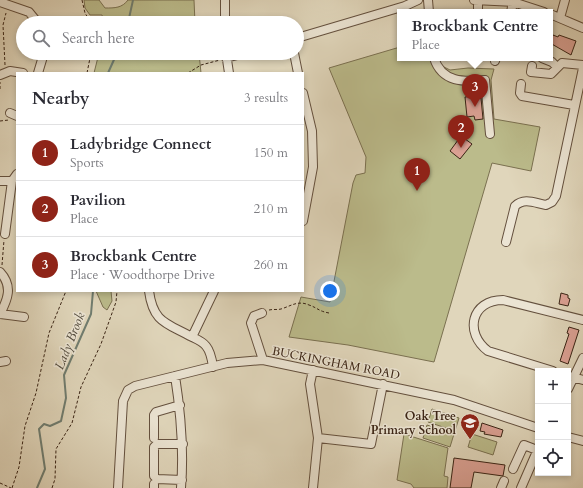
<!DOCTYPE html>
<meta charset="utf-8">
<style>
:root{--surface:#fff;--page:#f7f7f7;--text:#2b2b33;--muted:#7c7c81;--line:#e1e1e2;--accent:#8f2418}
body{margin:0;font-family:Cardo,serif;background:var(--page);color:var(--text)}
.controls{position:absolute;right:12px;bottom:12px;display:grid;overflow:hidden;border-radius:0px;box-shadow:0 2px 6px #0003}
.controls button{width:36px;height:36px;display:grid;place-items:center;padding:0;border:0;border-bottom:1px solid var(--line);background:var(--surface);color:var(--text);font:20px sans-serif}
.you{position:absolute;left:330px;top:291px;width:14px;height:14px;margin:-10px;border:3px solid #fff;border-radius:50%;background:#1a73e8;box-shadow:0 0 0 6px #1a73e833}
.badge{display:grid;place-items:center;width:26px;height:26px;border-radius:50%;background:var(--accent);color:#fff;font-size:13px;font-weight:700}
.pin{position:absolute;translate:-50% -33px;filter:drop-shadow(0 1px 2px #0008)}
.pin::after{content:'';position:absolute;top:21px;width:14px;height:12px;background:inherit;clip-path:polygon(0 0,100% 0,50% 100%)}
.popup{position:absolute;left:397px;top:9px;width:156px;height:52px;box-sizing:border-box;display:grid;place-content:center;border-radius:0px;background:var(--surface);filter:drop-shadow(0 1px 3px #0005);font-size:13px;white-space:nowrap;color:var(--muted)}
.popup b{font-size:15px;color:var(--text)}
.popup::after{content:'';position:absolute;left:50%;top:100%;margin-left:-8px;border:8px solid transparent;border-top-color:var(--surface)}
.list{margin:0;padding:0;list-style:none}
h2{display:flex;justify-content:space-between;align-items:center;height:52px;margin:0;padding:0 16px;font-size:17px}
h2 small{font-size:13px;font-weight:400;color:var(--muted)}
.list li{display:grid;grid-template-columns:26px 1fr auto;gap:12px;align-items:center;box-sizing:border-box;height:56px;padding:0 16px;border-top:1px solid var(--line)}
.list b{display:block;font-size:15px;white-space:nowrap}
.list p{margin:0;font-size:13px;white-space:nowrap;color:var(--muted)}
.list em{font-size:13px;font-style:normal;color:var(--muted)}
.icon{flex:none;width:22px;height:22px;fill:none;stroke:currentColor;stroke-width:2;stroke-linecap:round;stroke-linejoin:round}
.map{position:relative;flex:none;width:583px;height:488px;overflow:hidden}
.search{position:absolute;background:var(--surface);box-shadow:0 2px 6px #0003;left:16px;top:16px;width:288px;height:44px;display:flex;align-items:center;gap:10px;box-sizing:border-box;padding:0 14px;border-radius:22px;color:var(--muted);font-size:15px}
.panel{position:absolute;background:var(--surface);box-shadow:0 2px 6px #0003;left:16px;top:72px;width:288px;height:220px;border-radius:0px}
.map>svg:first-child{display:block}
.green{fill:#bbbb8b;stroke:#7a7050}
.lines{fill:none;stroke-linecap:round;stroke-linejoin:round}
.stream{stroke:#707d70;stroke-width:2}
.building{fill:#dba194;stroke:#3a2415}
.minor-casing{stroke:#64503e;stroke-width:10}
.path{stroke:#3a2415;stroke-width:1;stroke-dasharray:3 2;stroke-linecap:butt}
.minor{stroke:#ebe4d3;stroke-width:8}
.labels{text-anchor:middle;dominant-baseline:central;stroke-width:3;stroke-linejoin:round;paint-order:stroke}
.street-label{font-size:12px;fill:#3a2415;stroke:#ebe4d3}
.poi-label{font-size:12px;font-weight:bold;fill:#3a2415;stroke:#ebe4d3;text-anchor:end}
.water-label{font-size:13px;font-style:italic;fill:#50493b;stroke:#ebe4d3}
</style>
<div class="map">
<svg width="583" height="488" viewBox="0 0 583 488">
<rect width="100%" height="100%" fill="#e0d6bb"/>
<filter id="stains"><feTurbulence type="fractalNoise" baseFrequency=".005" numOctaves="4"/><feColorMatrix values="0 0 0 0 .2 0 0 0 0 .09 0 0 0 0 .02 0 0 0 .5 -.17"/></filter>
<radialGradient id="worn" r=".72"><stop offset=".6" stop-color="#630" stop-opacity="0"/><stop offset="1" stop-color="#630" stop-opacity=".3"/></radialGradient>
<path class="green" d="M84 0H99L105 8C115 8 122 8 128 0H194L195 23H104L102 15H90L85 8Z
M400 47V58H437L442 66 450 70 468 68 494 69 491 80 494 119 540 127 531 171 492 163 434 362 348 345 289 337 301 297 330 302 353 183 356 175 365 173 366 157 329 68Z
M99 53H199L201 73H94Z
M96 291H111L112 301 107 310 103 307Z
M432 409 459 418 455 431 428 422Z
M427 425 454 434 450 447 423 438Z
M404 434 448 448 444 476 448 477 447 488H414L411 484 397 480Z
M472 434 497 442 493 455 468 447Z"/>
<g class="lines">
<path class="stream" d="M128 23 133 0
M108 73 117 53
M37 488 45 469 39 429 44 424 50 426 61 421 66 398 64 375 91 314 93 291"/>
</g>
<path class="building" d="M553 35 558 37 559 35 576 41 571 55 550 43Z
M474 96V98H481L483 119 475 120 474 116 467 117 465 97Z
M461 136 472 144 460 159 450 151Z
M561 293 568 295V298L570 299 568 306 559 304Z
M569 327 579 330 568 364 560 361 569 334 567 333Z
M482 423 503 430 501 437 484 434 485 432 480 431Z
M454 458 505 465 503 476 474 472 471 488H450Z"/>
<g class="lines">
<defs>
<path id="minor" d="M225 0V23
M428 0 429 12
M474 0 513 2 544 12
M0 2 29 12 38 23
M478 12V0
M511 12 513 2
M550 14 583 28
M560 18 565 0
M297 38 405 6 418 0
M226 53 229 73
M294 53 298 73
M226 58 245 53
M434 58C442 83 464 82 485 80L490 134
M542 58 552 62 557 67
M495 61 496 58
M532 66 531 72 551 74 562 63 583 65
M38 73 44 53
M0 75 10 71 23 73
M521 84 520 93 522 96 574 105
M303 93 312 131 313 167 303 221
M10 113 17 116
M0 181H12L17 174
M5 234 12 181
M506 242 515 206C524 197 535 203 546 205L552 202 556 196 583 68
M0 272C13 286 8 299 0 314
M149 291C153 322 166 323 190 336 196 339 202 341 206 346 211 352 212 360 213 367
M262 313 254 316 251 323 263 360
M0 314 24 317
M192 337 214 291
M0 362 6 361
M313 370 310 384 318 438 313 488
M553 371 488 351C464 333 471 300 503 300L583 320
M175 376C181 414 184 450 181 488
M568 376 583 380
M568 389 583 358
M568 437 583 441
M154 438V415L156 412 180 405
M318 438 371 444 383 384
M513 469 524 445 537 450
M182 480 157 479 154 476V447L157 444H183
M118 488 123 401 128 390 135 386 227 363 263 360 454 400 538 428
M154 488V484
M501 488 504 481
M521 488 538 449"/>
</defs>
<use href="#minor" class="minor-casing"/>
<path class="path" d="M82 0 85 13 91 23
M5 65 3 25 6 13
M87 73 91 53
M188 73 201 65 220 60
M0 89V82
M0 121 9 120
M2 265 4 240
M269 310C273 309 277 310 281 309 291 306 298 300 309 305 318 308 318 311 329 313
M0 483 11 488
M12 488 19 467 25 426 36 393 49 333 66 291
M52 488 55 479 56 449 72 423 81 387 101 344 116 302 117 291"/>
<use href="#minor" class="minor"/>
</g>
<defs>
<symbol id="school-pin" viewBox="-11 -11 22 30"><path d="M0 17L-7.5 6A9.5 9.5 0 1 1 7.5 6Z" fill="#8f2418" stroke="#ebe4d3"/><path d="M0-5L7-2L0 1L-7-2ZM-4 1L0 2.5L4 1V4Q0 6-4 4Z" fill="#fff"/></symbol>
</defs>
<g fill-rule="evenodd">
<use href="#school-pin" x="459" y="412" width="22" height="30"/>
</g>
<g class="labels">
<g class="street-label">
<text transform="translate(336 363) rotate(11)">BUCKINGHAM ROAD</text>
</g>
<g class="poi-label">
<text x="456" y="416">Oak Tree<tspan x="456" dy="14">Primary School</tspan></text>
</g>
<g class="water-label">
<text transform="translate(70 341) rotate(-68)">Lady Brook</text>
</g>
</g>
<rect width="100%" height="100%" filter="url(#stains)"/>
<rect width="100%" height="100%" fill="url(#worn)"/>
</svg>
<div class="controls">
<button>+</button>
<button>−</button>
<button><svg class="icon" aria-label="locate" viewBox="0 0 24 24"><circle cx="12" cy="12" r="6"/><path d="M12 2v4M12 18v4M2 12h4M18 12h4"/></svg></button>
</div>
<div class="you"></div>
<div class="pin badge" style="left:417px;top:191px">1</div>
<div class="pin badge" style="left:461px;top:148px">2</div>
<div class="pin badge" style="left:475px;top:107px">3</div>
<div class="popup"><b>Brockbank Centre</b>Place</div>
<div class="search"><svg class="icon" aria-label="search" viewBox="0 0 24 24"><circle cx="10" cy="10" r="6"/><path d="M15 15l6 6"/></svg>Search here</div>
<section class="panel">
<h2>Nearby<small>3 results</small></h2>
<ul class="list">
<li><span class="badge">1</span><div><b>Ladybridge Connect</b><p>Sports</p></div><em>150 m</em></li>
<li><span class="badge">2</span><div><b>Pavilion</b><p>Place</p></div><em>210 m</em></li>
<li><span class="badge">3</span><div><b>Brockbank Centre</b><p>Place · Woodthorpe Drive</p></div><em>260 m</em></li>
</ul>
</section>
</div>
